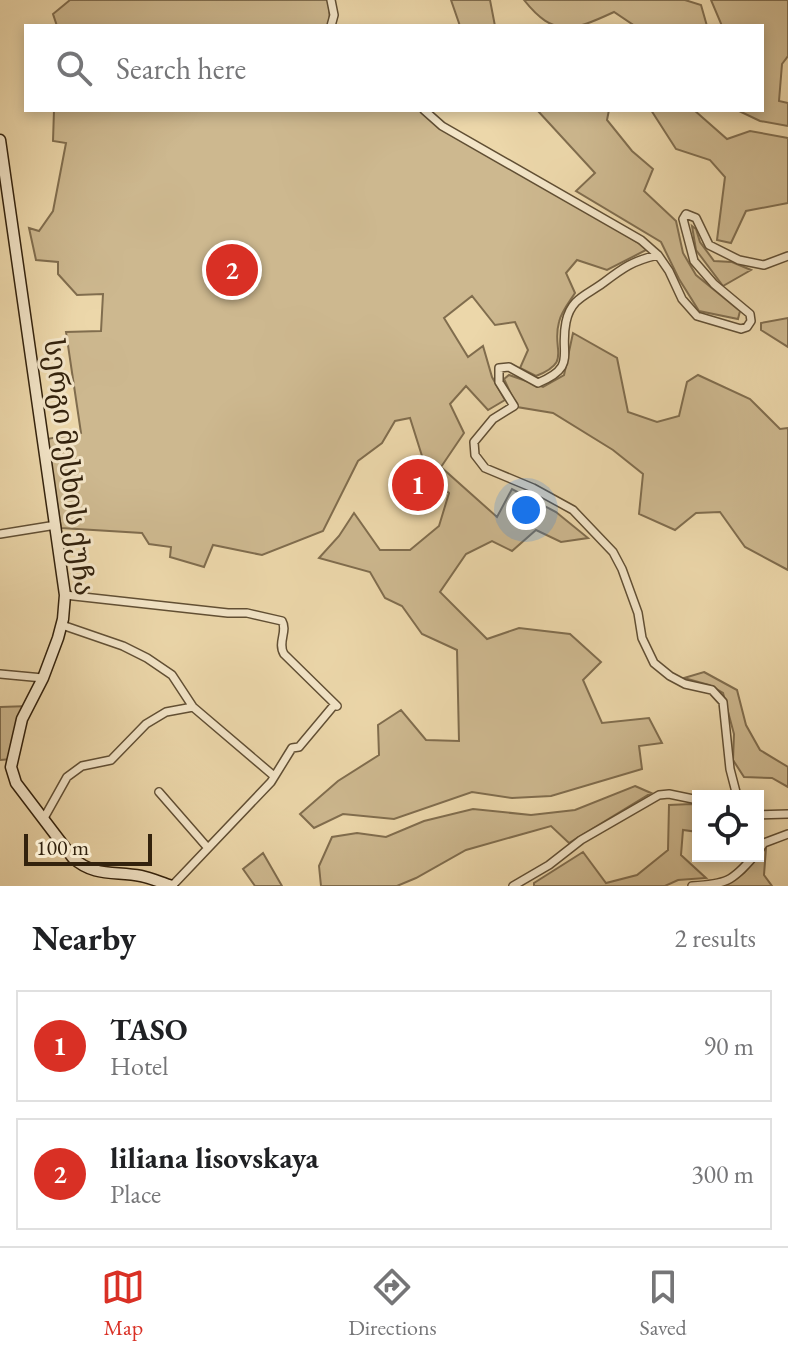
<!DOCTYPE html>
<meta charset="utf-8">
<style>
:root{--surface:#fff;--page:#f6f6f6;--text:#202124;--muted:#757577;--line:#e0e0e0;--accent:#d93025}
body{margin:0;font-family:"EB Garamond","Noto Serif Georgian",serif;background:var(--page);color:var(--text)}
.controls{position:absolute;right:24px;bottom:24px;display:grid;overflow:hidden;border-radius:0px;box-shadow:0 4px 12px #0003}
.controls button{width:72px;height:72px;display:grid;place-items:center;padding:0;border:0;border-bottom:2px solid var(--line);background:var(--surface);color:var(--text);font:40px sans-serif}
.scale{position:absolute;left:24px;bottom:20px;width:128px;box-sizing:border-box;padding-left:8px;border:4px solid #33220d;border-top:0;font-size:22px;line-height:28px;white-space:nowrap;color:#33220d;-webkit-text-stroke:6px #f3e5c8;paint-order:stroke}
.you{position:absolute;left:526px;top:510px;width:28px;height:28px;margin:-20px;border:6px solid #fff;border-radius:50%;background:#1a73e8;box-shadow:0 0 0 12px #1a73e833}
.badge{display:grid;place-items:center;width:52px;height:52px;border-radius:50%;background:var(--accent);color:#fff;font-size:26px;font-weight:700}
.pin{position:absolute;translate:-50% -50%;border:4px solid #fff;box-shadow:0 2px 8px #0006}
.list{margin:0;padding:0;list-style:none}
h2{display:flex;justify-content:space-between;align-items:center;height:104px;margin:0;padding:0 32px;font-size:34px}
h2 small{font-size:26px;font-weight:400;color:var(--muted)}
.list li{display:grid;grid-template-columns:52px 1fr auto;gap:24px;align-items:center;box-sizing:border-box;height:112px;margin:0 16px 16px;padding:0 16px;border:2px solid var(--line);border-radius:0px}
.list b{display:block;font-size:30px;white-space:nowrap}
.list p{margin:0;font-size:26px;white-space:nowrap;color:var(--muted)}
.list em{font-size:26px;font-style:normal;color:var(--muted)}
.icon{flex:none;width:44px;height:44px;fill:none;stroke:currentColor;stroke-width:2;stroke-linecap:round;stroke-linejoin:round}
.map{position:relative;flex:none;width:788px;height:886px;overflow:hidden}
.search{position:absolute;background:var(--surface);box-shadow:0 4px 12px #0003;left:24px;right:24px;top:24px;height:88px;display:flex;align-items:center;gap:20px;box-sizing:border-box;padding:0 28px;border-radius:0px;color:var(--muted);font-size:30px}
.sheet{height:360px;background:var(--surface)}
nav{display:flex;justify-content:space-around;align-items:center;box-sizing:border-box;height:112px;border-top:2px solid var(--line);background:var(--surface);font-size:22px;color:var(--muted)}
nav a{display:grid;justify-items:center;gap:4px}
nav .on{color:var(--accent)}
.map>svg:first-child{display:block}
.green{fill:#cdb88f;stroke:#806d4e;stroke-width:2}
.lines{fill:none;stroke-linecap:round;stroke-linejoin:round}
.street-casing{stroke:#614f34;stroke-width:10}
.secondary-casing{stroke:#33220d;stroke-width:13}
.street{stroke:#f3e5c8;stroke-width:7}
.secondary{stroke:#f3e5c8;stroke-width:10}
.labels{text-anchor:middle;dominant-baseline:central;stroke-width:6;stroke-linejoin:round;paint-order:stroke}
.street-label{font-size:28px;fill:#33220d;stroke:#f3e5c8}
</style>
<div class="map">
<svg width="788" height="886" viewBox="0 0 788 886">
<rect width="100%" height="100%" fill="#ecd7aa"/>
<filter id="stains"><feTurbulence type="fractalNoise" baseFrequency=".0025" numOctaves="4"/><feColorMatrix values="0 0 0 0 .2 0 0 0 0 .09 0 0 0 0 .02 0 0 0 .5 -.17"/></filter>
<radialGradient id="worn" r=".72"><stop offset=".6" stop-color="#630" stop-opacity="0"/><stop offset="1" stop-color="#630" stop-opacity=".3"/></radialGradient>
<path class="green" d="M70 0H329L330 26H57L53 14Z
M451 0H490L495 26H460Z
M524 0H685L701 5 707 26H635L614 12C573 31 554 38 524 0Z
M711 0H788V56L782 64 779 101 788 103V126L760 121 737 110H762V26H722Z
M54 110H422L648 249 607 270 577 260 566 273 575 293C570 301 561 312 559 322 551 351 573 361 536 376L520 368 528 350 515 322 495 325 472 296 444 318 468 357 483 346 492 377 505 400 488 410 466 386 450 404 464 433 441 467 497 517 512 489 556 512 588 538 561 542 536 530 512 551 492 541 466 554 440 592 487 639 519 628 570 634 601 662 583 680 602 723 649 718 662 743 639 746 642 769 551 796 512 798 472 792 394 819 343 814 314 828 300 814 338 781 379 755 378 725 401 710 426 740 459 741 457 650 422 634 402 606 385 598 370 572 319 558 339 536 354 513 380 550H410L439 526 449 493 428 475 410 418 395 421 382 443 358 461 323 531 262 555 213 545 204 567 170 557 171 547 149 544 142 533 61 528 47 439 81 433 66 332 101 331 103 294 77 295 58 274V262L36 260 29 228 39 231 53 211 66 143 53 141Z
M537 110H609L607 120 632 151 653 169 644 191 676 221 683 253 696 275 740 311 738 319 699 311 679 279 661 242 576 191 595 173Z
M651 110H694L727 139 750 131 788 138V203L746 211 731 243 717 240 725 177 710 160 676 149Z
M692 226 696 229 700 242 714 261 732 262 751 270 723 286 696 250Z
M788 318V347L761 330V323Z
M573 333 617 358 628 412 657 422 679 416 687 382 698 375 750 399 780 429 788 428V570L745 547 720 512 696 513 675 530 639 514 643 474 613 450 553 413 517 407 504 379 509 375 543 387 564 375Z
M704 672 737 690 746 725 760 750 788 767V787L772 778 744 777 733 760 734 734 723 693 709 685 684 678Z
M29 706 12 759 0 760V707Z
M635 786 651 793 569 843 551 826 466 850 416 878 397 886H321L319 866 332 837 357 833 386 837 424 821 473 809 531 815 575 810Z
M692 804 698 806V832L683 830 681 855 706 878 678 880 665 886H534V883L583 852 606 883 637 875 668 850 669 805Z
M766 848 764 875 772 886H725L744 873Z
M263 853 282 886H255L243 869Z"/>
<g class="lines">
<defs>
<path id="street" d="M331 26 334 15 331 0
M424 110 442 126 641 240 658 255 669 271 682 299 697 316 741 329 747 327 751 321 750 314 714 284 694 261 683 219 686 214 696 218 709 245 739 260 764 265 788 256
M658 255C632 261 623 268 603 283 587 295 571 298 566 322 559 355 578 366 538 383L509 367 499 368V382L514 406 493 419 474 442 475 455 485 468 533 488 573 510 613 552 622 569 638 613 642 638 654 663 670 676 685 684 712 690 723 702 730 769 737 796
M0 534 56 525
M65 595 228 613H247L282 621C288 631 277 643 284 654L337 706
M62 625 123 646 147 658 172 675 193 707 274 776
M0 674 43 678
M159 792 207 847
M758 815 788 814
M44 818 67 777 82 766 111 760 146 724 166 712 193 707
M758 851 764 843 788 834
M172 886 271 782 292 748 299 747 335 704
M513 886 549 865 581 840 659 795 669 794 698 800
M692 886C726 884 732 882 754 856"/>
<path id="secondary" d="M0 140 65 595 63 619 58 638 43 678 22 719 11 767 16 783 73 858C94 877 115 871 141 876 151 878 162 883 172 886"/>
</defs>
<use href="#street" class="street-casing"/>
<use href="#secondary" class="secondary-casing"/>
<use href="#street" class="street"/>
<use href="#secondary" class="secondary"/>
</g>
<g class="labels">
<g class="street-label">
<text transform="translate(70 467) rotate(83)">სერგი მესხის ქუჩა</text>
</g>
</g>
<rect width="100%" height="100%" filter="url(#stains)"/>
<rect width="100%" height="100%" fill="url(#worn)"/>
</svg>
<div class="controls">
<button><svg class="icon" aria-label="locate" viewBox="0 0 24 24"><circle cx="12" cy="12" r="6"/><path d="M12 2v4M12 18v4M2 12h4M18 12h4"/></svg></button>
</div>
<div class="scale">100 m</div>
<div class="you"></div>
<div class="pin badge" style="left:418px;top:485px">1</div>
<div class="pin badge" style="left:232px;top:270px">2</div>
<div class="search"><svg class="icon" aria-label="search" viewBox="0 0 24 24"><circle cx="10" cy="10" r="6"/><path d="M15 15l6 6"/></svg>Search here</div>
</div>
<section class="sheet">
<h2>Nearby<small>2 results</small></h2>
<ul class="list">
<li><span class="badge">1</span><div><b>TASO</b><p>Hotel</p></div><em>90 m</em></li>
<li><span class="badge">2</span><div><b>liliana lisovskaya</b><p>Place</p></div><em>300 m</em></li>
</ul>
</section>
<nav>
<a class="on"><svg class="icon" aria-label="map" viewBox="0 0 24 24"><path d="M3 6l6-2 6 2 6-2v14l-6 2-6-2-6 2zM9 4v14M15 6v14"/></svg>Map</a>
<a><svg class="icon" aria-label="directions" viewBox="0 0 24 24"><path d="M12 3l9 9-9 9-9-9zM9 14v-3h6M13 9l2 2-2 2"/></svg>Directions</a>
<a><svg class="icon" aria-label="saved" viewBox="0 0 24 24"><path d="M7 4h10v16l-5-4-5 4z"/></svg>Saved</a>
</nav>
